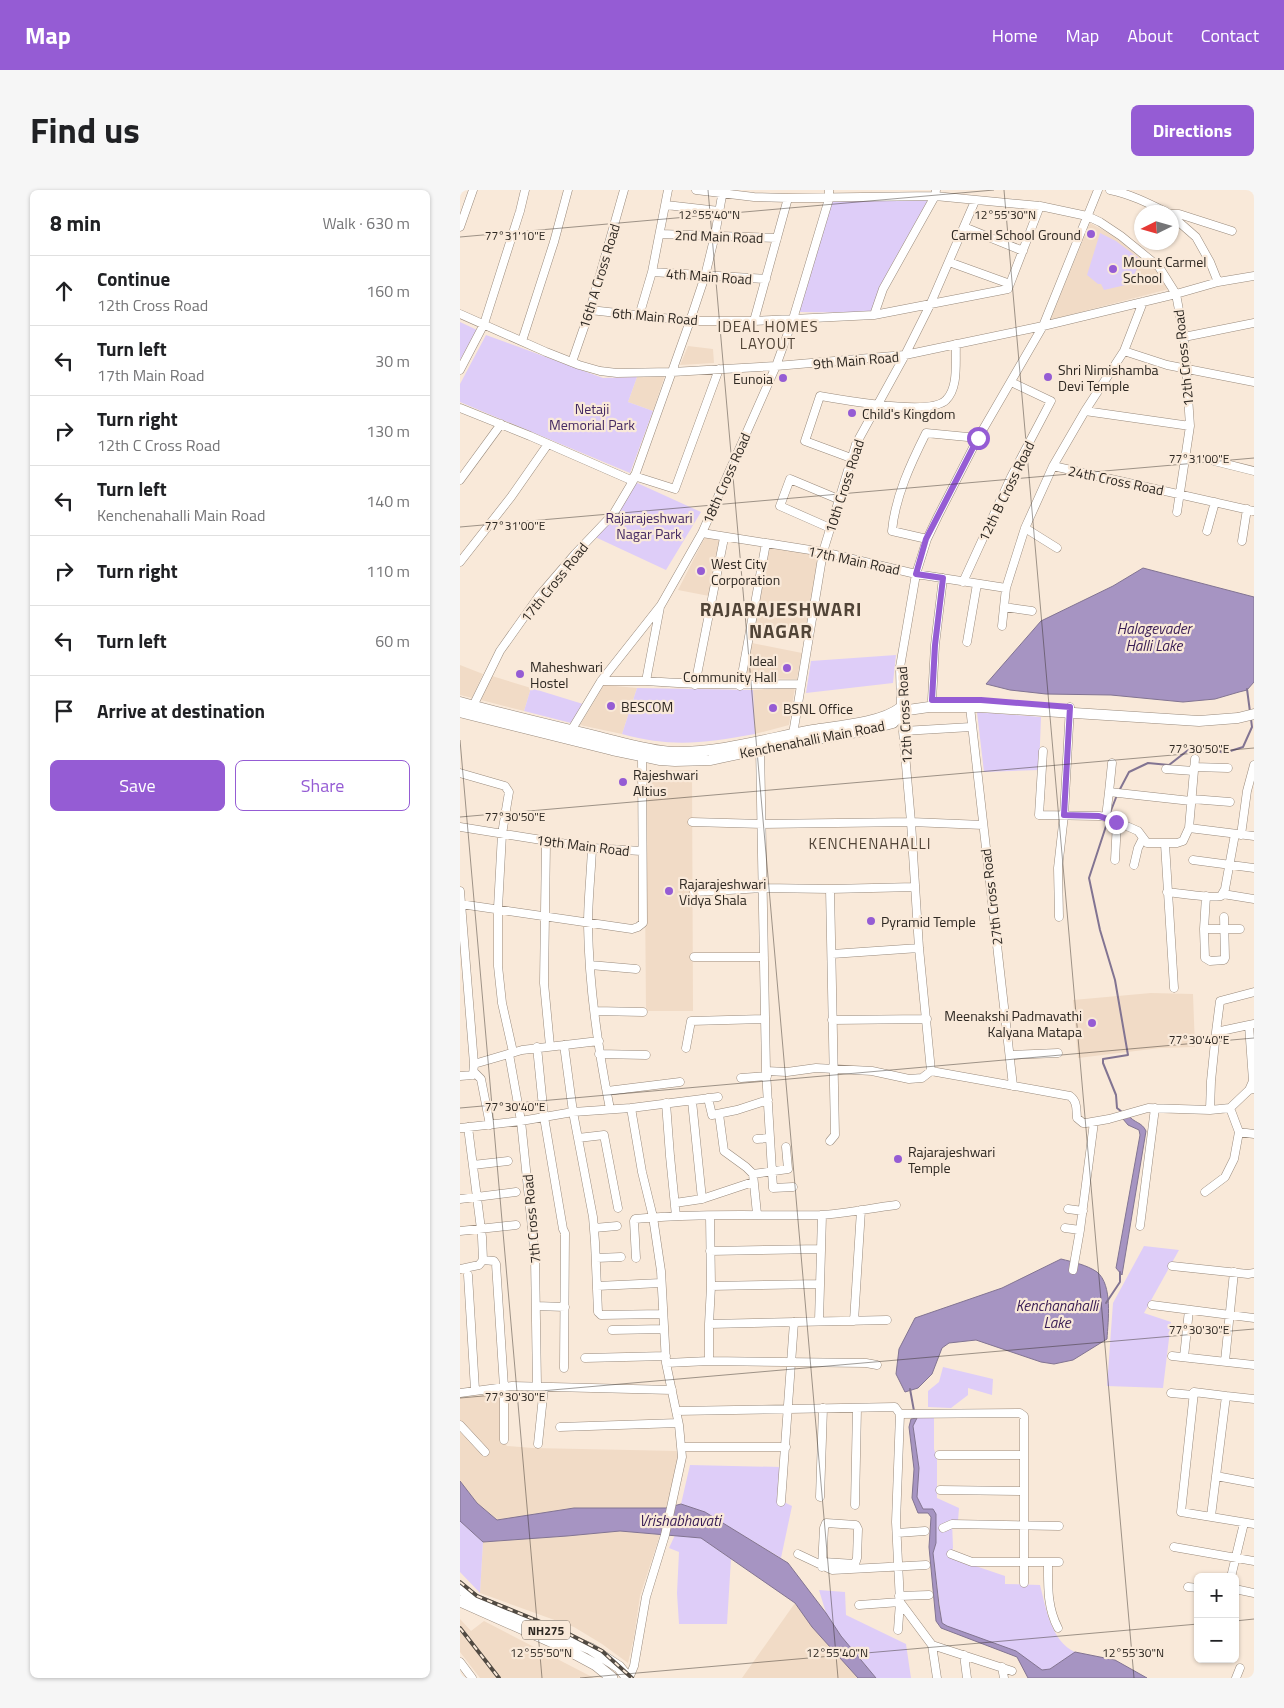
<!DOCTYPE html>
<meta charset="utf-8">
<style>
:root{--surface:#fff;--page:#f6f6f6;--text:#202124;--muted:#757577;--line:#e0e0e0;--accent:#955cd4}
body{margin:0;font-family:"Titillium Web",sans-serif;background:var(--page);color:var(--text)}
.controls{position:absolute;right:15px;bottom:15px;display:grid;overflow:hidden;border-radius:8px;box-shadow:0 1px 4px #0004}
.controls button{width:45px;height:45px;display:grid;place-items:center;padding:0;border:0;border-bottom:1px solid var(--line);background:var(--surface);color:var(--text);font:25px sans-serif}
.compass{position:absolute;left:674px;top:15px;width:45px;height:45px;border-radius:50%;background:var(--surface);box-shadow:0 1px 4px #0004;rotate:265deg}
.stop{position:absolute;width:15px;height:15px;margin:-11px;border:4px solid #955cd4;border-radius:50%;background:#fff}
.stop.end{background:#955cd4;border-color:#fff;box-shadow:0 1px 5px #0008}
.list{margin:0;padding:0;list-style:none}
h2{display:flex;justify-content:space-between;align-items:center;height:65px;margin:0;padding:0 20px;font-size:21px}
h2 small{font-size:16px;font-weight:400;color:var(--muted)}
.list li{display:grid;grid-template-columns:32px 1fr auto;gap:15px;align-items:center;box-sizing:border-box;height:70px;padding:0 20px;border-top:1px solid var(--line)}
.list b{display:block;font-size:19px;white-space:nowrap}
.list p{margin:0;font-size:16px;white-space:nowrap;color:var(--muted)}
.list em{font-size:16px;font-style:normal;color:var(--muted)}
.actions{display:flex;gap:10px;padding:15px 20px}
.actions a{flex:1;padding:11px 0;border:1px solid var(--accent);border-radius:8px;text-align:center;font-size:18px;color:var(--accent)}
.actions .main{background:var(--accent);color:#fff}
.icon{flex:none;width:28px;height:28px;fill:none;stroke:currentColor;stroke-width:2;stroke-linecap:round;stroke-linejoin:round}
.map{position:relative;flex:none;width:794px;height:1488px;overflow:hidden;border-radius:8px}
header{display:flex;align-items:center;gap:30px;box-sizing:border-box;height:70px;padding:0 25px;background:var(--accent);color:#fff}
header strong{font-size:24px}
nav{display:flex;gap:28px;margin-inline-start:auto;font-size:18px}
.intro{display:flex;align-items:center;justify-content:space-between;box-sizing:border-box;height:120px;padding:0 30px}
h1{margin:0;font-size:35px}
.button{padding:12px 22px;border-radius:8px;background:var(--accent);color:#fff;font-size:18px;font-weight:700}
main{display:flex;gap:30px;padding:0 30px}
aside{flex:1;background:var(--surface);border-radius:8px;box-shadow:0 1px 4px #0004}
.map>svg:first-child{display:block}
.built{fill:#f1dbc6}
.green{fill:#decdf8}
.water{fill:#a694c2;stroke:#827492}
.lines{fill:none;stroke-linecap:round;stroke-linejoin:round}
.stream{stroke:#827492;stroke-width:2}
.minor-casing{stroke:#998a7c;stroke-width:9}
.major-casing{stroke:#998a7c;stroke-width:11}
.highway-casing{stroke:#998a7c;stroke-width:12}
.minor{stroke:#fff;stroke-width:8}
.major{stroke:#fff;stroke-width:10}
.highway{stroke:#fff;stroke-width:11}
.rail-casing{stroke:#514a42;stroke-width:4}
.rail{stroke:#f9e9d9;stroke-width:2;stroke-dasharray:5.5;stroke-linecap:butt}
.route{stroke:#955cd4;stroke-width:6}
.ticks{fill:none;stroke:#2e2822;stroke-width:1;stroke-opacity:0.45}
.poi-dot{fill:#955cd4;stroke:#f9e9d9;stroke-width:2}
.labels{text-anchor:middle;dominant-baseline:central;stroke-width:4.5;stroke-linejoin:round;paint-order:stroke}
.shield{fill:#f9e9d9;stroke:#6b6259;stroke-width:1}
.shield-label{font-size:12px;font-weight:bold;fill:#2e2822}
.poi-label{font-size:14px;fill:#2e2822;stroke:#f9e9d9;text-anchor:start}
.street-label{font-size:14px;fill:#2e2822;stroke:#f9e9d9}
.park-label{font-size:14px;fill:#442962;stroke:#f9e9d9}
.neighbourhood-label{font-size:15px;letter-spacing:1px;fill:#514437;stroke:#f9e9d9}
.water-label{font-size:15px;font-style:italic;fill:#371b53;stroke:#f9e9d9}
.district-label{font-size:19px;font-weight:bold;letter-spacing:1px;fill:#514437;stroke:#f9e9d9}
.ticks-label{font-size:12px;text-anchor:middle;fill:#2e2822;stroke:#f9e9d9;stroke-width:4.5;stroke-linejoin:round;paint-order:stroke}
</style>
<header>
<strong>Map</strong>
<nav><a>Home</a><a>Map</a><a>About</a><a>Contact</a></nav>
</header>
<div class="intro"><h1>Find us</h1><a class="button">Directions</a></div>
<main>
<aside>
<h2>8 min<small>Walk · 630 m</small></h2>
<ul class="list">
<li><svg class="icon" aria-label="ahead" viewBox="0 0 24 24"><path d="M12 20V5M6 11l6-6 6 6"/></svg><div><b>Continue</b><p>12th Cross Road</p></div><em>160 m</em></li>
<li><svg class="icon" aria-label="left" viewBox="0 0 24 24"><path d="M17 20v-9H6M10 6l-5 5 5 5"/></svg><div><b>Turn left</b><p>17th Main Road</p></div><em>30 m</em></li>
<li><svg class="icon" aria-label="right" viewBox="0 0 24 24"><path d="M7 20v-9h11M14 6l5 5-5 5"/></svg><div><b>Turn right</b><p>12th C Cross Road</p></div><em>130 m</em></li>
<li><svg class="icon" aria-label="left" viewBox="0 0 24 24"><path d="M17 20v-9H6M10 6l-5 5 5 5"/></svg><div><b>Turn left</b><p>Kenchenahalli Main Road</p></div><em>140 m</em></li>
<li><svg class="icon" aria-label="right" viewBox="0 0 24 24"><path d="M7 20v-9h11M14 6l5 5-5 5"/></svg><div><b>Turn right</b></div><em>110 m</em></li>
<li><svg class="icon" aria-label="left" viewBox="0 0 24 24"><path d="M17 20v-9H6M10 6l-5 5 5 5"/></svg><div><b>Turn left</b></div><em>60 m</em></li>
<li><svg class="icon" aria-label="arrive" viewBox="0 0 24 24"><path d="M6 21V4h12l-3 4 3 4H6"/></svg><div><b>Arrive at destination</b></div></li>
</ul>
<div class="actions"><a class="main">Save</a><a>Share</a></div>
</aside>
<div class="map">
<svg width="794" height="1488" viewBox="0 0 794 1488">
<rect width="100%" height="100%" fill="#f9e9d9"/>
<path class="built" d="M630 33 658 48 686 70 704 88 709 99 590 130Z
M228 156 253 159 254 173 220 175Z
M205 185 193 221 168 212 177 187Z
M245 347 261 350 249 406 218 400Z
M310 356 361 366 346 446 295 436Z
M292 453 342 463 337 489 284 488Z
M0 475 23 484 12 508 0 505Z
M32 486 71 498 64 521 21 510Z
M144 495 177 498 162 544 120 535Z
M335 497 329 535 295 544 293 500Z
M232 580 233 821H186L184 581Z
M691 803 733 804 735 857 700 858 618 868 613 810Z
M43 1203 42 1246 47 1256 73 1258 218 1261 216 1282 206 1318H114L37 1330 17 1313 0 1291V1208Z
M160 1341 200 1345 180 1406 174 1447 168 1473 142 1454 114 1437 20 1403 23 1352 107 1346Z
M335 1413 352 1437 398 1488H282Z
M0 1429 11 1441 24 1431 134 1488H20L0 1462Z"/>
<path class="green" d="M468 10 427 83 411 123 339 122 354 64 370 11Z
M640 43 656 51 681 70 670 94 644 100 641 94H638L627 85Z
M0 132 17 140 0 170Z
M26 145 143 188 177 187 168 212 193 221 170 283 0 212V194Z
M175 292 241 322 206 380 133 346Z
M436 465 433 493 346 503 351 471Z
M71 498 123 514 111 533 64 521Z
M177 498 293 500 295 544C244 553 213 558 162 544Z
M517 522 581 527 579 580 524 582Z
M684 1056 719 1060 684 1123 711 1132 703 1198 647 1196 653 1113Z
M483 1177 533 1189 532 1205 508 1198V1205L491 1218 468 1217V1201L479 1192Z
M457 1228H474V1259L477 1269V1308L499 1318 498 1331H492L493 1358 489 1367 545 1386V1394L580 1395C586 1418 591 1451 615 1462L590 1479 582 1480 556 1461 487 1436 482 1433 473 1363 476 1353V1324L463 1319 457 1307 459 1278 453 1236Z
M230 1275 320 1277 318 1309 332 1316 321 1368 245 1322 221 1314Z
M0 1331 23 1352 20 1403 0 1382Z
M215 1345 241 1348 271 1369 267 1434H219L217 1403 219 1362 209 1358Z
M359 1400 385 1402 386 1425 446 1454 451 1488H416L381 1446 366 1423Z"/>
<path class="water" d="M683 378 794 407V492L787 500 779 502 755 509 723 512 651 505 586 504 550 500 526 494 581 431 653 396Z
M668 925C674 933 682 932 686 941L662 1085 656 1078 680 945 679 940 668 935 663 929Z
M601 1069C613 1072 627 1075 637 1082 653 1095 648 1131 647 1149L613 1170 594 1174 581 1172 516 1150 489 1153 482 1158 472 1184 458 1198 445 1202 436 1184 439 1159 455 1128 542 1098Z
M457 1228 453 1236 459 1278 457 1307 463 1319H473L476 1324V1353L473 1363 479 1415 482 1433 487 1436 556 1461 582 1480 590 1479 615 1462 655 1470 687 1488H568L557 1467 481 1438 476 1431 469 1357 471 1327 468 1323H458L452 1308 454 1279 449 1237 451 1229Z
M0 1291 17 1313 37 1330 114 1318H206L221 1314 245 1322 328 1373 366 1423 381 1446 416 1488H398L352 1437 335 1413 241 1348 160 1341 107 1346 23 1352 0 1331Z"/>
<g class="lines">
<path class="stream" d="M787 499 790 522
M659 601 669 582 688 573 709 575 732 557 745 556 764 563 783 557 792 537 791 529
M650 623 657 605
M648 630 629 688 640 740 655 790 668 865 643 869V873L656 905 657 918 662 922
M646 1113 660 1092V1082
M450 1199 454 1221"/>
<defs>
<path id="minor" d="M236 0 294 7 328 8 475 6 580 16 627 26 640 32 661 46 699 77 716 104 724 147 730 236 717 322
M650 0C670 4 688 13 706 22
M206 15 259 21
M712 24H719L772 41
M712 26 736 47 750 72 758 92
M0 37 13 0
M504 37 563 61
M200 44 317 48
M489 72 550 94
M192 82 306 89
M130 120 230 131H294L414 125 548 99 580 16
M0 124 86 162 119 175 140 181 157 183 212 182 316 176 445 165 583 136 716 104 758 92 794 86
M414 125 423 99 475 6 476 0
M179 126 192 82 208 0
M294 131 328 8
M724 147 794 133
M62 151 94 52 108 0
M664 161 707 175 794 192
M112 172 130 120 164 0
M0 180 24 134 60 21 65 0
M0 218 70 246 173 291
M625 221 730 236
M391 268 345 251 360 206C383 210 471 226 486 210 499 197 495 172 496 154
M754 271 794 281
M593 276 794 321
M174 286 215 299 259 179
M0 290 41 234
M370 338 320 316 330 289 378 309
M565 338 597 358
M747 341 755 312
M242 343 363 362 456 384 546 398
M467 349 432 341C435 307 451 273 466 243L518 248
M782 351 787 319
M0 372 51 307 88 254
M503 392 551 287 591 211 551 192
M544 417 572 421
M542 436 546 398 565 338 593 276 625 221 664 161 683 112
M507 452 517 394
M141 491H186L200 417
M186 491C237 495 288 495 340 494
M235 495 264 348
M280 496 306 353
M472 510 475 455 483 388
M13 516 40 461 79 406 115 364 154 323 173 291 230 131 245 86 255 45 263 0
M510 517 553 896
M443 541 511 537
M109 544 141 491 201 415 242 343 316 176 333 129 369 9V0
M333 544 363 362 396 254 445 165 470 115 515 11
M300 556 306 881 313 998 333 997
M583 561 579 625 639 626 646 627 678 641 687 653H717L723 651 729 638 794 646
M734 577 768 578
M706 579 734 581
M0 583 45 596 49 602 42 644 38 718V776L42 813 53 862
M649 602 652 573
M732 609 770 612
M646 627 649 602 731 611
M232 632 302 634 451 632 523 635
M0 637 132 658 181 661
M729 638 735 569
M781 645 787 601 794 575
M86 652 84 793 90 856
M705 654 714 798
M132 658C131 684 128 709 128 735 129 797 138 859 150 919
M655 670 657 632
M733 670 794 678
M674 675 678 658 683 648
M0 701 14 874 13 885 0 886
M234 702 303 698 370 699
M707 702C717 703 755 709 761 706L765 699 775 644
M763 704 794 709
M746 706 744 739 745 768 750 771 764 770 765 768 764 727
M0 714 172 739 178 737 183 733 182 566
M599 727 598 678 604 625 610 517
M744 739H780
M372 764 459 758
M234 767H304
M130 775 176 779
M135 821 183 822
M372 830 467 829
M789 835 756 842 760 811 794 802
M104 855 113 922 133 1027 135 1052 138 1122 141 1125 203 1124
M77 857 84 927 103 1039 105 1043 104 1178
M226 858 231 831 305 829
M49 864 61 931 75 1067 77 1196
M139 864 186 865
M550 865 598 863
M14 874 62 860 139 851
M306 881 327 882 356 878 412 881 449 889 462 888 471 881 610 906C618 912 616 920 617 928L623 933H626L649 929 688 918 750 920 770 918 789 900 794 899
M471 881 459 758 451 632 441 518 440 477 456 384 467 349 478 326 518 248 583 136 638 0
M13 885 15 883 21 889 30 935
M281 888 307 886
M789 900 793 891 789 835 794 834
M147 901 220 892
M248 908 252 925 277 920 308 910
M232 911 242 1009 293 992
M206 913 210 966 216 1026
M750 920 751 891 756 842
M259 924 264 961 286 977 293 984
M0 938 61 931 113 922 171 918 258 907
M779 942 794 944
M118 948 144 945 158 1018
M297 949 309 948
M370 951 375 945 370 699 455 697
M13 975 48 971
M745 1002 765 987 774 969 779 942 770 918
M0 1009 56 1002
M215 1013 242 1009
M608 1019 623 1021
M297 1024 293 984 328 979 326 957
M250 1026 251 1096 249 1134 427 1130
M680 1036 695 918
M134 1038 157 1036
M605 1038 620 1040
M0 1041 56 1035
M250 1061 361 1059
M136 1068 161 1067
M176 1068 174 1031 175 1029C236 1023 298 1026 360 1025 385 1024 411 1018 436 1015
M23 1070 34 1071 36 1074 44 1197V1250
M712 1076 788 1084 794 1083
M0 1079 19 1075 23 1070 22 1047 8 937
M613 1080 620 1040 634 932
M8 1085 15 1200
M137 1096 201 1093
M251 1096 360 1094
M692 1115 794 1128
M76 1116 105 1117
M359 1131 362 1025
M394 1131 401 1020
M249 1134V1171
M152 1140 204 1139
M712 1166 794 1175
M724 1167 729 1120
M125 1168 206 1166
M765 1171 774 1082
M206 1173 249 1171 406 1173 417 1175
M0 1203 52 1196 212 1200
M711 1203 733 1205
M766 1206 734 1202 721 1322 794 1334
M216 1221 435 1217 440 1224 436 1332 440 1412 472 1455 552 1481
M440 1224 560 1223 564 1226V1393
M0 1235 25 1262
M100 1237 218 1233
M78 1254 84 1197
M221 1257H326
M479 1265H564
M756 1286 794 1293
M480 1300 564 1301
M360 1307 363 1218
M321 1312 334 1132
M395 1315 397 1218
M751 1326 766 1206 794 1209
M483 1338 492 1334 599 1336
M437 1343 465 1341
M714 1357 794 1371
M338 1364 372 1380 466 1375
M491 1364 512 1372H599
M588 1372C588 1396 587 1417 598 1438
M362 1377 364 1338 366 1333 396 1335 398 1339 397 1368 395 1374 363 1372
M771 1387 784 1333
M728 1397 738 1398
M775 1399 794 1403
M439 1406 469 1405
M399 1415 440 1412 438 1440
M472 1455 477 1488
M504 1465 507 1488
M0 1472 12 1488
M542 1477 544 1488
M169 1488 174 1476 186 1407 205 1345 222 1267 219 1235 206 1173 201 1081 193 1027 182 982 171 918
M776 1488 780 1478"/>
<path id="major" d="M0 512C46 525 93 536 140 547 164 553 190 561 214 562 259 563 309 548 353 540 377 536 421 533 440 518
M0 522 152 560 200 570 215 571 250 570 317 556 403 541 433 533 441 523 448 520 469 517H520L739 531 778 528 794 524"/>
<path id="highway" d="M0 1398 14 1409 131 1459 159 1477 168 1488
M0 1411 97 1454 136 1475 152 1488"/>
</defs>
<use href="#minor" class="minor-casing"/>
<use href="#major" class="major-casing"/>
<use href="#highway" class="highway-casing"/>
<use href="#minor" class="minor"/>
<use href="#major" class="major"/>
<use href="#highway" class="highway"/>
<defs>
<path id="rail" d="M0 1392 17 1406 105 1442 142 1461 172 1488
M0 1438 39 1488"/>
</defs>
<use href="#rail" class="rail-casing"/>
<use href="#rail" class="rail"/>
</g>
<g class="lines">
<path class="route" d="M518 248 466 349 456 384 483 388 475 455 472 510H521L610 517 604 625 639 626 656 632"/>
</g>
<path class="ticks" d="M248 0 378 1488M544 0 674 1488M0 47 534 0M0 337 794 268M0 550 82 1488M0 627 794 558M0 918 794 848M0 1208 794 1139M775 1431 794 1429M120 1488 738 1434"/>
<g class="poi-dot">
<circle cx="631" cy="44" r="5"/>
<circle cx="653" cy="79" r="5"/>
<circle cx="588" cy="187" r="5"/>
<circle cx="323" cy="188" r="5"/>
<circle cx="392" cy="223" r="5"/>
<circle cx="241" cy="381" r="5"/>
<circle cx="327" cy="478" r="5"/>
<circle cx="60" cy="484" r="5"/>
<circle cx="151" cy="516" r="5"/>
<circle cx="313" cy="518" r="5"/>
<circle cx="163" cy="592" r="5"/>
<circle cx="209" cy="701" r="5"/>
<circle cx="411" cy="731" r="5"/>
<circle cx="632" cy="833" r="5"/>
<circle cx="438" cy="969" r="5"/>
</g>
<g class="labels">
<rect class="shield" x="62" y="1430.5" width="48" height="19" rx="4"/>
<g class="shield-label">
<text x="86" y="1440">NH275</text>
</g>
<g class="poi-label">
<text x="621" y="44" text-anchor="end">Carmel School Ground</text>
<text x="663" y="71">Mount Carmel<tspan x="663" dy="16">School</tspan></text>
<text x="598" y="179">Shri Nimishamba<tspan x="598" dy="16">Devi Temple</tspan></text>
<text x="313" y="188" text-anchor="end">Eunoia</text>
<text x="402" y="223">Child's Kingdom</text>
<text x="251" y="373">West City<tspan x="251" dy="16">Corporation</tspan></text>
<text x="317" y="470" text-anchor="end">Ideal<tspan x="317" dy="16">Community Hall</tspan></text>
<text x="70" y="476">Maheshwari<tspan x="70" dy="16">Hostel</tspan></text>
<text x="161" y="516">BESCOM</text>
<text x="323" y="518">BSNL Office</text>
<text x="173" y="584">Rajeshwari<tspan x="173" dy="16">Altius</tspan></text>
<text x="219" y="693">Rajarajeshwari<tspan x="219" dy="16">Vidya Shala</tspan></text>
<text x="421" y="731">Pyramid Temple</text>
<text x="622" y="825" text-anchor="end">Meenakshi Padmavathi<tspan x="622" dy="16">Kalyana Matapa</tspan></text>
<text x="448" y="961">Rajarajeshwari<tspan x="448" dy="16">Temple</tspan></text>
</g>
<g class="street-label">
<text transform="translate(259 46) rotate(2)">2nd Main Road</text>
<text transform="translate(139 86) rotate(-73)">16th A Cross Road</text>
<text transform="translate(249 86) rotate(4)">4th Main Road</text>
<text transform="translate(195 126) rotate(5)">6th Main Road</text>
<text transform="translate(723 168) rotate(-96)">12th Cross Road</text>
<text transform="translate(396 170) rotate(-5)">9th Main Road</text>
<text transform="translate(266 288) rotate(-66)">18th Cross Road</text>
<text transform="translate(656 290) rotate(12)">24th Cross Road</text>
<text transform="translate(384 296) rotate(-72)">10th Cross Road</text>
<text transform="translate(546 301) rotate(-64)">12th B Cross Road</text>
<text transform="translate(394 370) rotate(12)">17th Main Road</text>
<text transform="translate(94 392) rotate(-51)">17th Cross Road</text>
<text transform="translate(444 525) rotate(-93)">12th Cross Road</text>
<text transform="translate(352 549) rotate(-11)">Kenchenahalli Main Road</text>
<text transform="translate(123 655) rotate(7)">19th Main Road</text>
<text transform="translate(531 707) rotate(-97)">27th Cross Road</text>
<text transform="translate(71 1029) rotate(-95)">7th Cross Road</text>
</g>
<g class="park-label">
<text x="132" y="218">Netaji<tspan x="132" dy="16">Memorial Park</tspan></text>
<text x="189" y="327">Rajarajeshwari<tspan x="189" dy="16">Nagar Park</tspan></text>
</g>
<g class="neighbourhood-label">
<text x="308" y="136">IDEAL HOMES<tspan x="308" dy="17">LAYOUT</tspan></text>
<text x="410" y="653">KENCHENAHALLI</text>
</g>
<g class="water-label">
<text x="694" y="438">Halagevader<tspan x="694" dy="17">Halli Lake</tspan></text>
<text x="597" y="1115">Kenchanahalli<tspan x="597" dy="17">Lake</tspan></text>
<text x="220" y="1330">Vrishabhavati</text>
</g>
<g class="district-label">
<text x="321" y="418">RAJARAJESHWARI<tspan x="321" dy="22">NAGAR</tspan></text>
</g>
</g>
<g class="ticks-label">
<text x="249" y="29">12°55'40"N</text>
<text x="545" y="29">12°55'30"N</text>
<text x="55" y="50">77°31'10"E</text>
<text x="739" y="273">77°31'00"E</text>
<text x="55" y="340">77°31'00"E</text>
<text x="739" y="563">77°30'50"E</text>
<text x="55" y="631">77°30'50"E</text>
<text x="739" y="854">77°30'40"E</text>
<text x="55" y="921">77°30'40"E</text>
<text x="739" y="1144">77°30'30"E</text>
<text x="55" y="1211">77°30'30"E</text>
<text x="81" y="1467">12°55'50"N</text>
<text x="377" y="1467">12°55'40"N</text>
<text x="673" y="1467">12°55'30"N</text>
</g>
</svg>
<div class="controls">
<button>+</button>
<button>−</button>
</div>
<svg class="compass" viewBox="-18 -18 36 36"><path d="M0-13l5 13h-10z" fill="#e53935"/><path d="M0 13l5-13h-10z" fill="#757577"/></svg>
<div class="stop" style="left:518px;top:248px"></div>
<div class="stop end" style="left:656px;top:632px"></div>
</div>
</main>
